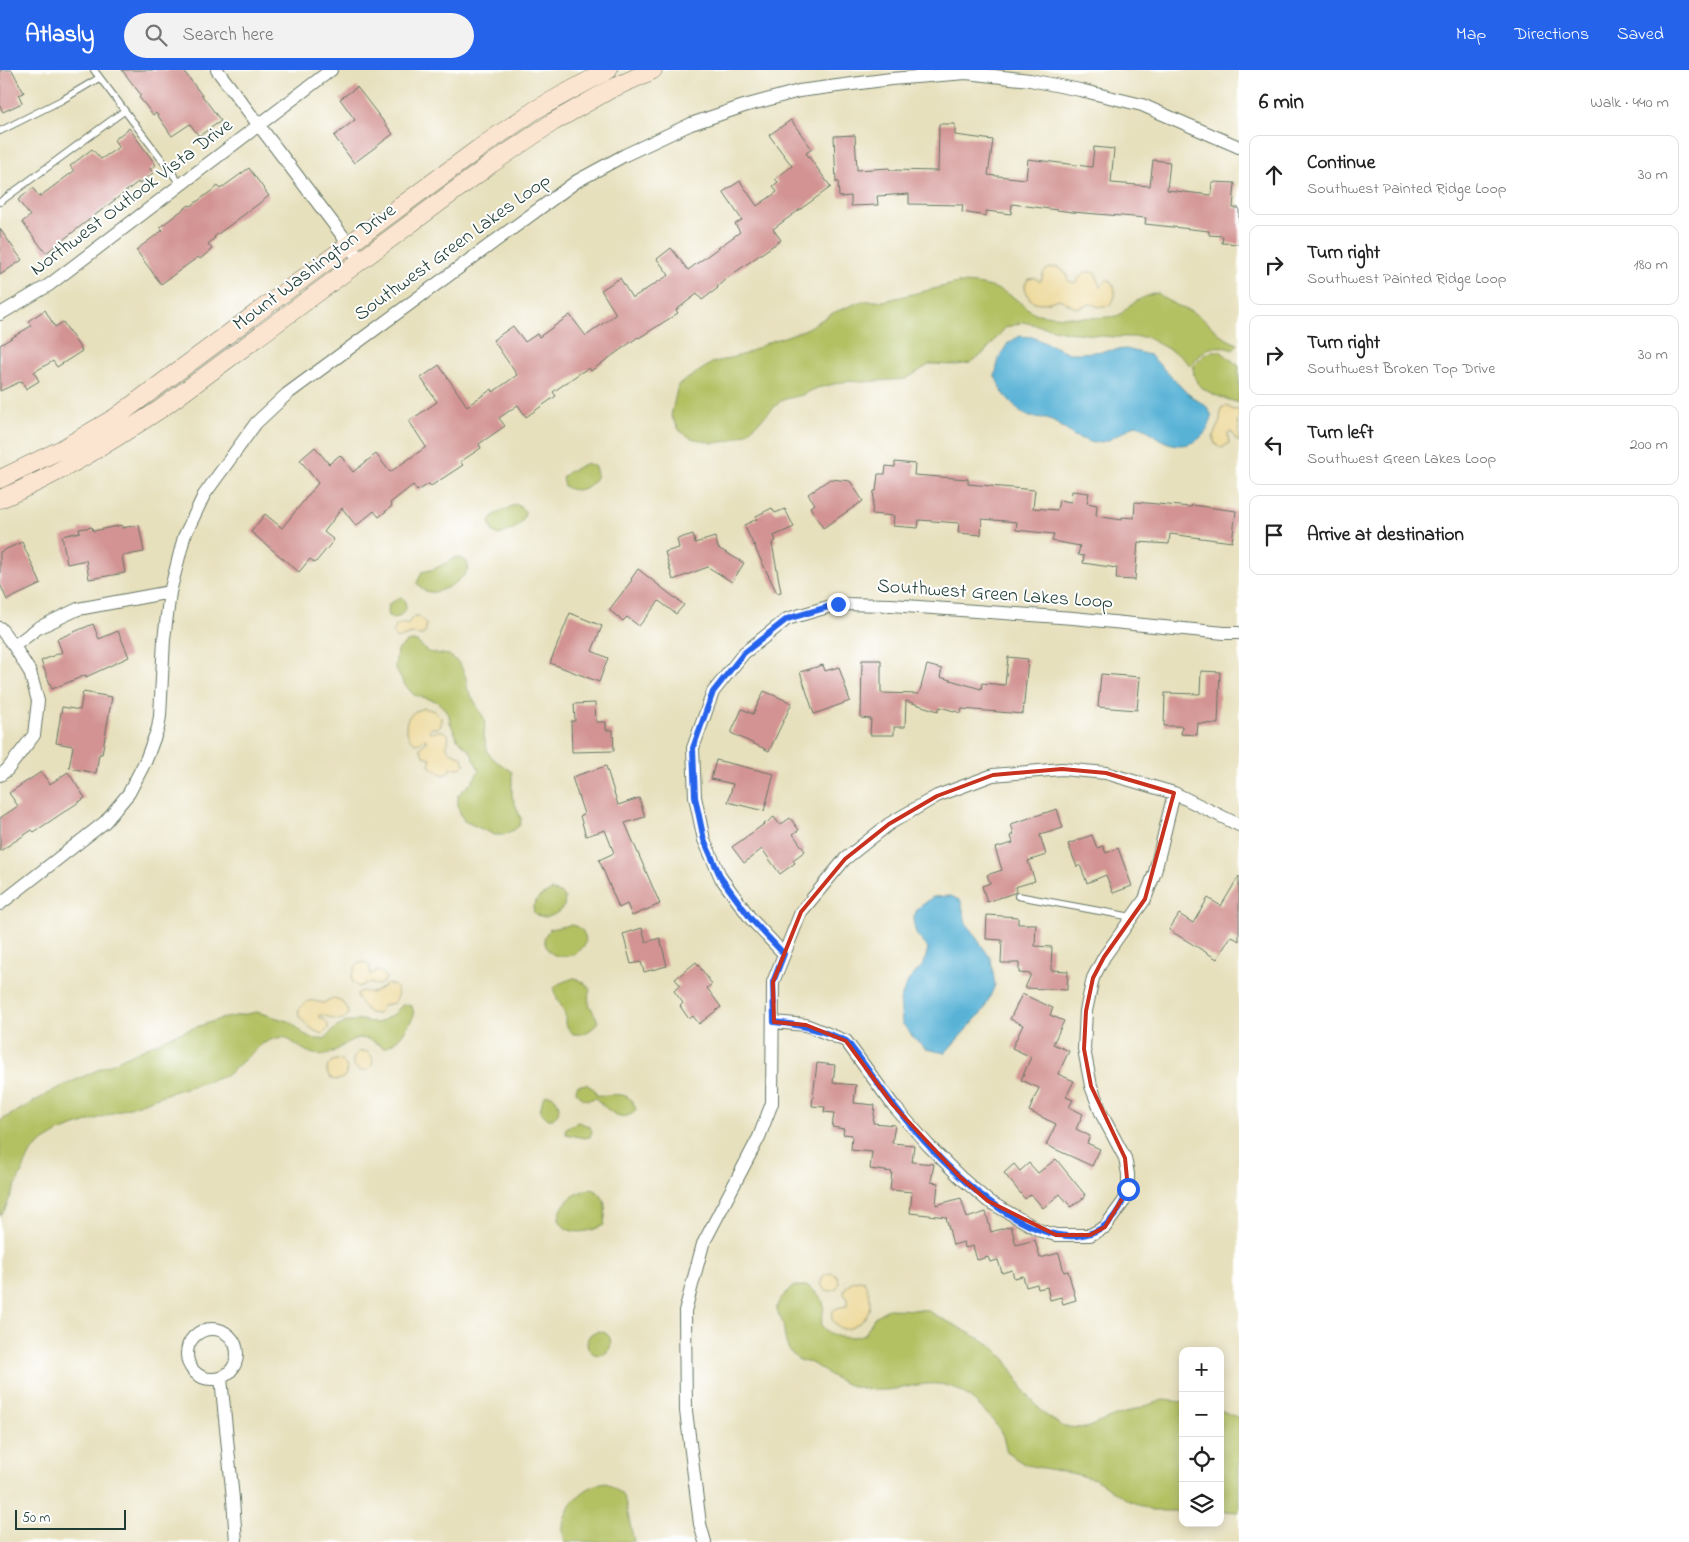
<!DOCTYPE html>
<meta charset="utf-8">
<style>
:root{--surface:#fff;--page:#f2f2f2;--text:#222;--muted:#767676;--line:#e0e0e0;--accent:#2563eb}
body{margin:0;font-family:"Indie Flower",sans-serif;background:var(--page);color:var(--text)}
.controls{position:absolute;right:15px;bottom:15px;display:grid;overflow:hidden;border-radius:10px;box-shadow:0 2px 12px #0003}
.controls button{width:45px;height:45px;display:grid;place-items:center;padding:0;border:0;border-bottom:1px solid var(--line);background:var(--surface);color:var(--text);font:25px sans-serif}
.scale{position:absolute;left:15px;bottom:12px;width:111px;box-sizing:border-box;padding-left:5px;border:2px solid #1f3d34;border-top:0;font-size:14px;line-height:18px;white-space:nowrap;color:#1f3d34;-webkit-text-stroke:4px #fff;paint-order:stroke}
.stop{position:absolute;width:15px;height:15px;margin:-11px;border:4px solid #2563eb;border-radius:50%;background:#fff}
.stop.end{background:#2563eb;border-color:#fff;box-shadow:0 1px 5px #0008}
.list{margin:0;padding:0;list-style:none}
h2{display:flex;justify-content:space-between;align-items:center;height:65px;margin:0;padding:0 20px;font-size:21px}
h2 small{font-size:16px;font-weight:400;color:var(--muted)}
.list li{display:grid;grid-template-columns:32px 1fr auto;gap:15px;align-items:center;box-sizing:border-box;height:80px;margin:0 10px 10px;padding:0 10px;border:1px solid var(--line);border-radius:10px}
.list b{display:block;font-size:19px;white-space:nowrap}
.list p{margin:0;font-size:16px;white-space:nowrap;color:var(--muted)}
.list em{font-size:16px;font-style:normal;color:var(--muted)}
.icon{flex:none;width:28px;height:28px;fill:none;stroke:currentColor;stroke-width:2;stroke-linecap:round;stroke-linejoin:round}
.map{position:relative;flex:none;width:1239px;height:1472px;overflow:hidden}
header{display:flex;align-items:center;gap:30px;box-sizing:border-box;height:70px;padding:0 25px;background:var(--accent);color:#fff}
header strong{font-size:24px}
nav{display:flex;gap:28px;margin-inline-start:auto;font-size:18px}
.search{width:350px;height:45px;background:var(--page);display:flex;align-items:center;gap:12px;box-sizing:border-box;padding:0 18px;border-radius:28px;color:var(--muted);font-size:19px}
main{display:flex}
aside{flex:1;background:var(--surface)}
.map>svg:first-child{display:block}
.green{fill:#b4c163;stroke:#6a7f4c}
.sand{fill:#eeda9e;stroke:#868c69}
.water{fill:#58b2d6;stroke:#3c7885}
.building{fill:#d29392}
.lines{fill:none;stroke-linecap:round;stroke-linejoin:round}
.service-casing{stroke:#657664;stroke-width:8}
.minor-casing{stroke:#657664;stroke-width:14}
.secondary-casing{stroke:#657664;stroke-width:19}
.service{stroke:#fff;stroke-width:6}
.minor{stroke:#fff;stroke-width:12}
.secondary{stroke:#fce5d0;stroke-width:18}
.route{stroke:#2563eb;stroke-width:6}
.marked{fill:none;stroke:#c8321e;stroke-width:4;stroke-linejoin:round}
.labels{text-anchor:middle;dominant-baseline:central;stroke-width:4;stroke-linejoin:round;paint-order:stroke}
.street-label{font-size:20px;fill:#1f3d34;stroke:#fff}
</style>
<header>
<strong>Atlasly</strong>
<div class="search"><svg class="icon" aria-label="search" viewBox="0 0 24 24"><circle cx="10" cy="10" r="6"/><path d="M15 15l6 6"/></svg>Search here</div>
<nav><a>Map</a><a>Directions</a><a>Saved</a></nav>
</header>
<main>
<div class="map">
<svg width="1239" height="1472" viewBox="0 0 1239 1472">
<rect width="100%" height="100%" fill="#fff"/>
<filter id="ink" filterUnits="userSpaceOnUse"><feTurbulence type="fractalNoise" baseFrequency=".02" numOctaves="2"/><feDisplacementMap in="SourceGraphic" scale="10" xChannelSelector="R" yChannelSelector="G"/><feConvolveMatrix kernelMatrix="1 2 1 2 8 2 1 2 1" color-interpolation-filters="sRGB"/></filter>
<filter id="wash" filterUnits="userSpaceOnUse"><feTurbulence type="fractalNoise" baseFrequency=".0096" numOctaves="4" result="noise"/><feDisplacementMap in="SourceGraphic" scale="20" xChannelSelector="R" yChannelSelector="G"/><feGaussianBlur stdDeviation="1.12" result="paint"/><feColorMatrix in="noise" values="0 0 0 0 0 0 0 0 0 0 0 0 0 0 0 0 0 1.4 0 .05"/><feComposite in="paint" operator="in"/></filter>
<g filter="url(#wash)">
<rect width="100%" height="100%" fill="#e7e0bd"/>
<path class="green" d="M958 213C978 213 996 216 1013 227 1020 232 1027 239 1035 243 1045 247 1108 250 1119 245 1123 243 1126 238 1130 235 1139 229 1148 225 1158 223 1171 236 1189 238 1203 249 1216 259 1220 268 1238 274L1233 280C1212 272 1203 279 1191 296L1179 285 1146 267H1113L1067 262 1023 252 1005 258 984 283 970 293 957 295 930 294 906 309 863 312 847 311 817 318 802 325 782 330 747 363 730 371 713 373 691 368 680 361 671 346 678 315 712 293 745 284 769 272 802 261 835 242 862 231H884Z
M1214 281H1220L1239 296V333C1221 327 1189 321 1194 295L1205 284Z
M587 393 595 397 597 404C594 417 576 425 564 416L562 408 568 402Z
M516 434 525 441C524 457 512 460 499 465L493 462 489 452 494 445Z
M457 487C489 495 444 525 429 522 424 521 420 517 417 513L422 502 434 499Z
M400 528 405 530 406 539 399 547 393 548 389 546 388 541 389 534Z
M413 571 417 572 428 582 449 585 460 594 467 610V618L485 650 484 666 488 683 496 691 512 702V726L521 749 520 755 514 760 503 765H495L464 751 458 738V725L472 712 479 700 470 681 458 670 450 652 449 645 444 638 436 631 414 625 404 614 395 598 397 581 407 572Z
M552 820 562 824 565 827 564 836C556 846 544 851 534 843L533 836 539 827Z
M570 855C578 856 582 858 585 866 592 884 546 901 544 867L550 859Z
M574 908 585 913 590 919C585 935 593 938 598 952 592 961 584 965 573 964L565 954C565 950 566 946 564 942 555 920 543 918 574 908Z
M403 934 412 936 414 945C407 959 399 972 384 978 347 950 345 991 314 984 302 981 294 972 284 967L273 969 262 974 226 1006 172 1022 59 1062 44 1071 31 1082 4 1141 0 1146V1051L54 1020 173 965 220 949 257 942 291 952 306 966 313 969H321L326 968 335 958 346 952 362 950 375 953 380 952 394 944Z
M586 1014 595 1020 596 1025C612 1027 631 1017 636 1041 619 1055 608 1039 595 1028 586 1032 581 1029 576 1022L577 1016Z
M546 1025H552C560 1032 562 1041 553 1049H548L540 1041 543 1028Z
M578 1052 589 1056 592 1061 590 1067 584 1068 566 1064 565 1060 567 1057Z
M591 1119C608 1124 606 1141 604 1155 591 1162 566 1168 559 1149 560 1133 575 1122 591 1119Z
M794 1216H808C827 1231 825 1232 821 1255 834 1270 847 1269 865 1264L874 1248 887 1239 926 1240 990 1274 1006 1290 1025 1322 1044 1344 1064 1357 1086 1358 1110 1348 1163 1330 1183 1332V1441H1152L1126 1429 1095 1409 1071 1403 1026 1395 1007 1383C1005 1377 1004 1367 1001 1362 991 1346 971 1325 954 1318 930 1307 903 1321 879 1320 851 1320 835 1309 813 1294 809 1291 804 1293 799 1290 785 1281 785 1268 783 1254 782 1249 778 1245 777 1240 775 1232 788 1221 794 1216Z
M587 1273a12 12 0 1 1 24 0a12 12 0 1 1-24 0Z
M1220 1340 1239 1348V1442L1220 1441Z
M606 1412 624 1426 634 1472H565C564 1467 562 1461 563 1456 565 1435 585 1415 606 1412Z"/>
<path class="sand" d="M1058 197 1067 204 1068 211 1075 213 1084 202H1091L1096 204 1100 217 1108 209C1123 220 1113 246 1092 234 1088 234 1084 237 1079 238 1073 239 1065 231 1059 229 1044 235 1026 237 1025 215L1028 209 1035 208 1039 211H1041C1044 199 1046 198 1058 197Z
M1226 336 1234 340 1239 339V350L1237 353 1239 354V372L1235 369 1233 363 1229 362 1228 364 1229 373 1222 378 1215 374 1213 366 1220 351 1221 338Z
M415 546H419L426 554V561L423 565 412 564 396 569 393 563 396 556 402 553 408 555 410 550Z
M425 638 434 641 441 648V655L438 658H431L429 661 430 663C438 661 444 658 449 666L446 676 450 682 462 687 465 694C459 701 458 697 451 698L448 703 443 705 429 696 431 688 424 686 420 678 426 672V669C423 670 422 673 419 673 408 675 394 644 425 638Z
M365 892 370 896V905L377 901 383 903 386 908 384 912 378 915 368 913 359 917C346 912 353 903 357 894Z
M388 914 395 916C399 922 398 927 394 933L384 935 378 944 369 943C365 937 356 930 357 924L361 921 373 923Z
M331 929C341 929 348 935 348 945 338 956 331 945 319 945V948C326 949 329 953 328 959L323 964C315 963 299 950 298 942 307 928 309 930 323 933Z
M353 991a10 10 0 1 1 20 0a10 10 0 1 1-20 0Z
M327 1000a10 10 0 1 1 20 0a10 10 0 1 1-20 0Z
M821 1212a9 9 0 1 1 18 0a9 9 0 1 1-18 0Z
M859 1210 864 1211C872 1226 874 1243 858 1254 854 1257 849 1259 844 1259 837 1258 828 1248 833 1241 836 1237 842 1237 847 1236V1228L844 1224C845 1215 851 1211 859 1210Z"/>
<path class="water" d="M1020 266 1032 267 1069 283H1080L1126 279 1150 285 1187 323 1207 337 1212 346C1207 373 1182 383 1158 368 1149 362 1147 357 1135 355L1107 371 1093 373 1074 366 1054 351 1047 348 1030 347 1020 342 1003 323 995 306 999 288 1008 273Z
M951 826 961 831 966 853 991 889 995 915 984 940 945 983 926 979 913 967 902 953 900 930 908 911 924 894 928 878 916 864 913 850 917 839 933 827Z"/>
<g id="blocks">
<path class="building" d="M0 0H12L24 23 19 25 22 33 3 42 0 36Z
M122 0H183L221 51 199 66 190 54 172 66 156 43 153 45 139 27 141 25Z
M357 17 393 64 354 93 334 66 355 50 340 29Z
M791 50 812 79 806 83 831 117 773 159 781 170 727 208 717 217 718 218 702 230 697 224 676 240 678 243 639 268 638 267 591 301 589 298 580 303 553 322 556 326 526 347 518 335 499 348 505 356 479 374 481 378 460 392 463 395 431 416 429 414 417 421 413 415 390 433 392 436 379 447 374 441 356 456 342 438 324 462 334 470 315 493 310 489 299 502 251 462 265 444 282 458 318 413 300 390 315 377 329 394 340 385 353 402 376 384 390 402 426 377 409 351 437 332 421 308 439 295 467 336 492 319 493 322 517 305 493 270 513 256 525 272 537 264 539 267 570 245 586 266 616 244 601 220 620 208 632 228 669 205 657 189 671 178 688 200 740 162 735 154 742 150 723 122 740 111 757 136 777 122 773 116 778 112 775 109 792 96 769 65Z
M939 54H955V65L993 70 988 105 1026 109 1028 89 1092 97 1094 77 1114 79 1111 113 1150 116 1153 90 1170 92 1167 120 1211 125 1212 112 1235 113 1233 138H1239V174L1222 173 1223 166 1209 165V161L1145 154 1146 148 1072 142 1012 134 1011 144 986 141V146L962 142 963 135 909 134V124L877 126 878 135 851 136V126L839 127 838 111 836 113 834 66 855 65 857 100 889 98 890 100 938 101Z
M129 58 156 95 150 99 153 103 139 114 138 112 46 183 22 152 30 146 18 130 33 118 39 127 74 101 70 96 92 79 101 89 119 77 114 70Z
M249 98 269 126 214 167 215 168 208 174 212 179 200 189 198 187 161 214 136 180 163 160 160 157 189 135 191 136 218 116 220 119Z
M0 159 22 190 0 205Z
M45 240 55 257 63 252 82 281 57 297 53 291 34 302 39 311 26 319 22 311 0 321V275L31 256 28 251Z
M895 392 915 394 914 405 968 409V414L1035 420 1033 438 1057 440 1059 430 1071 432 1072 421 1089 423 1087 433 1097 435 1096 446 1122 450V447L1134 448 1135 432 1191 437 1192 435 1236 441 1232 472 1170 464 1169 474 1138 472 1135 510 1116 509 1117 498 1083 493 1084 486 1078 485 1080 476 1052 471 1054 464 1016 460 1017 452 982 449 981 465 958 463 959 453 919 450 918 458 893 456 894 446 872 444 874 421H876L878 404H885L886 396 895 397Z
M830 409 850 411 863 431 823 458 810 437 815 434 808 424Z
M772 438 775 443 785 439 794 457 774 466 776 471 772 473 781 522 777 523 756 480 755 474 754 476 744 455 757 449 756 446Z
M122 455V458L139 455 144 482 122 486 125 503 89 509 86 490 67 494 62 466 80 462 79 459 92 457 93 461Z
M693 464 695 473 715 467 718 478 744 493 732 512 708 497 673 510 665 482 679 478 677 469Z
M22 472 41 514 7 530 0 514V482Z
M638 499 684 535 676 544 659 531 639 556 627 547 623 551 609 540 632 510 631 509Z
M570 543 602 556 592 581 608 588 599 612 550 593Z
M93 554 99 569 118 561 129 587 86 607V605L52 619 41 591 62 582 57 569Z
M1008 587 1028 589 1023 644 962 639 961 643 940 637 938 641 906 631 905 657H894V665H870L871 649 861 648 862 590H881V623L919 624 927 595 942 599 940 607 981 619 982 613 1005 615Z
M823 595 825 601 839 597 850 631 814 644 800 602Z
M1201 601 1220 602 1218 654 1198 653 1197 665 1181 664 1182 656H1164L1165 623 1200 624Z
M1101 604 1140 607 1137 640 1098 637Z
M764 621 792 633 769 681 731 663 742 639 753 644Z
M83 622 112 627 102 684H99L96 703 69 698 73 676 56 673 62 637 80 640Z
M595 633 596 652H606V660H613L614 681 572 682 571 651H575L574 634Z
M716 690 774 704 764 741 728 732 733 714 711 709Z
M606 696 618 735 639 728 645 747 625 753 660 834 632 846 627 834 619 838 599 790 614 783 605 760 586 766 580 746 584 744 572 707Z
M41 702 50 714 68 702 85 728 34 762 32 760 0 781V748L18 736 9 723Z
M1057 739 1063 758 1040 765 1046 785 1028 791 1035 811 1015 817 1016 821 1014 823 987 832 982 816 990 813 987 805 1002 800 995 778 1013 773 1011 766 1014 764 1011 754Z
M774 747 780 755 790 748 799 760 793 764 805 781 793 790 795 793 780 804 762 779 744 793 732 777Z
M1092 765 1097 778 1103 776 1106 783 1118 778 1132 816 1113 823 1106 805 1087 813 1080 795 1077 797 1068 774Z
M1239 806V871L1231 866 1217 889 1169 860 1179 844 1193 853 1208 828 1221 836Z
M987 845 1018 847V854H1036L1035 876 1052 877 1051 900 1068 901 1067 920 1025 918 1031 904 1019 903V893H1001L1002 870 986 869Z
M642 858 646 872 660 868 667 896 644 902 641 892 631 894 623 864Z
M696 892 712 914 707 918 721 937 699 954 693 946 689 949 680 936 683 933 674 921 680 915 675 909Z
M1022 924 1053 938 1050 945 1064 951 1053 974 1069 981 1058 1004 1074 1011 1066 1027 1073 1030 1069 1037 1083 1044 1076 1059 1090 1066 1087 1073 1100 1079 1092 1096 1046 1075 1056 1054 1029 1041 1039 1018 1021 1010 1031 987 1012 978 1023 955 1010 949Z
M817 993 835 995 833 1013 856 1015 854 1033 875 1035 873 1053 895 1055 892 1073 914 1075 912 1092 934 1094 931 1112 938 1113 936 1135 961 1128 967 1148 986 1142 991 1162 1011 1156 1016 1175 1035 1170 1040 1188 1059 1183 1064 1202 1068 1201 1076 1230 1063 1234 1061 1227 1050 1230 1047 1217 1038 1219 1037 1214 1026 1217 1023 1206 1014 1208 1012 1200 1002 1203 998 1190 990 1192 988 1187 977 1190 973 1176 965 1178 964 1172 953 1175 946 1147 910 1143 912 1122 890 1120 892 1102 870 1099 872 1082 851 1080 852 1065 843 1064 844 1059 832 1057 834 1043 824 1042 825 1037 812 1036Z
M1056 1089 1086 1126 1071 1137 1060 1124 1043 1138 1031 1124 1025 1129 1004 1103 1014 1094 1020 1101 1029 1093 1038 1103Z"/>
</g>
</g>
<g filter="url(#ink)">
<use href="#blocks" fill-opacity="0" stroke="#657664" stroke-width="1"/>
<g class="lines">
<defs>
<path id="service" d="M94 0 181 115
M0 61 62 30 99 8
M0 132 124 41
M1018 826 1132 847"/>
<path id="minor" d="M217 0 342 165 360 191
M0 244 49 215 331 0
M0 558 14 576 30 602 38 631 34 665 7 700 0 705
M14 576 38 558 78 539 170 522
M0 834 105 752 129 723 146 690 158 658 160 646 164 569 170 522 184 467 204 425 256 353 287 324 577 111 625 85 691 54 744 36 799 21 891 9 966 3 1030 10 1080 20 1142 35 1239 77
M784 884 751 849 721 808 704 770 695 727 693 678 713 622 744 583 787 549 838 534 891 535 1073 548 1224 563H1239
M774 952 806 955 846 971 893 1035 928 1075 960 1107 988 1131 1041 1161 1056 1165H1090L1105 1157 1124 1131 1128 1119V1104L1125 1088 1102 1045 1091 1016 1084 979 1086 941 1093 908 1104 887 1145 829 1155 802 1174 723
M187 1284a25 25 0 1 1 50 0a25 25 0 1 1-50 0Z
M221 1308 233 1429 236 1472
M705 1472 700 1454 686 1341 685 1241 703 1174 759 1067 772 1033 773 912 801 842 845 789 889 754 937 726 993 705 1062 699 1106 703 1174 723 1239 755"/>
<path id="secondary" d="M0 409 62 379 116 347 478 79 535 40 608 0
M0 429C58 405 110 372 162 338L491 94 553 52 611 19 653 0"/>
</defs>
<use href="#service" class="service-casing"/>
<use href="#minor" class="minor-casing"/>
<use href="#secondary" class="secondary-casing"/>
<use href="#service" class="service"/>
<use href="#minor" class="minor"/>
<use href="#secondary" class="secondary"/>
</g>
</g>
<g class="lines" filter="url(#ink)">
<path class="route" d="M838 534 787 549 744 583 713 622 693 678 695 727 704 770 721 808 751 849 784 884 773 912 774 952C796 954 811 957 832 965 836 967 843 969 846 971 850 974 853 980 856 983 869 1000 880 1018 894 1035 930 1082 1012 1170 1076 1166 1105 1164 1119 1145 1128 1119"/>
</g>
<path class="marked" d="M1062 699 1106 703 1174 723 1145 829 1104 887 1093 908 1086 941 1084 979 1091 1016 1125 1088 1128 1119 1105 1157 1090 1165H1056L988 1131 960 1107 893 1035 846 971 806 955 774 952 773 912 801 842 845 789 889 754 937 726 993 705Z"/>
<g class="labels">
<g class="street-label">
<text transform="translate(132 128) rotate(-37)">Northwest Outlook Vista Drive</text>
<text transform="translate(453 178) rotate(-36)">Southwest Green Lakes Loop</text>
<text transform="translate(315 198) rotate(-37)">Mount Washington Drive</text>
<text transform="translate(995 525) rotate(4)">Southwest Green Lakes Loop</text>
</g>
</g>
</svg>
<div class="controls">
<button>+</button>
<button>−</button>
<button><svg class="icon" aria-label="locate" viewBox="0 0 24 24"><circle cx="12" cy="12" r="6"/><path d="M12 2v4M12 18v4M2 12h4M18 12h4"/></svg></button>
<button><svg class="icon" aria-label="layers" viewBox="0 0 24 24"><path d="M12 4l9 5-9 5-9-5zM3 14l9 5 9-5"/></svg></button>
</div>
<div class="scale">50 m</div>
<div class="stop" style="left:1128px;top:1119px"></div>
<div class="stop end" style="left:838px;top:534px"></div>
</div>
<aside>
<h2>6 min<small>Walk · 440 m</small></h2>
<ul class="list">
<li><svg class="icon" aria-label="ahead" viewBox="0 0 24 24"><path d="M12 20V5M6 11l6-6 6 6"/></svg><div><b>Continue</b><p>Southwest Painted Ridge Loop</p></div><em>30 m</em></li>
<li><svg class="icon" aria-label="right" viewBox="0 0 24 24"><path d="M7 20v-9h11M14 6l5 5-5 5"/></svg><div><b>Turn right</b><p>Southwest Painted Ridge Loop</p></div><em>180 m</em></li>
<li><svg class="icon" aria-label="right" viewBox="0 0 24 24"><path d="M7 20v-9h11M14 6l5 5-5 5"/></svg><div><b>Turn right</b><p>Southwest Broken Top Drive</p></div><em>30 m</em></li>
<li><svg class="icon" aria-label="left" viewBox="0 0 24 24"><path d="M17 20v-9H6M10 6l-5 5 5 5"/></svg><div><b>Turn left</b><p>Southwest Green Lakes Loop</p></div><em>200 m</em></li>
<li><svg class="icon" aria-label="arrive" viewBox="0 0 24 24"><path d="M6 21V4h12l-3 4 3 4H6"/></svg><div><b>Arrive at destination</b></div></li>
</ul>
</aside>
</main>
